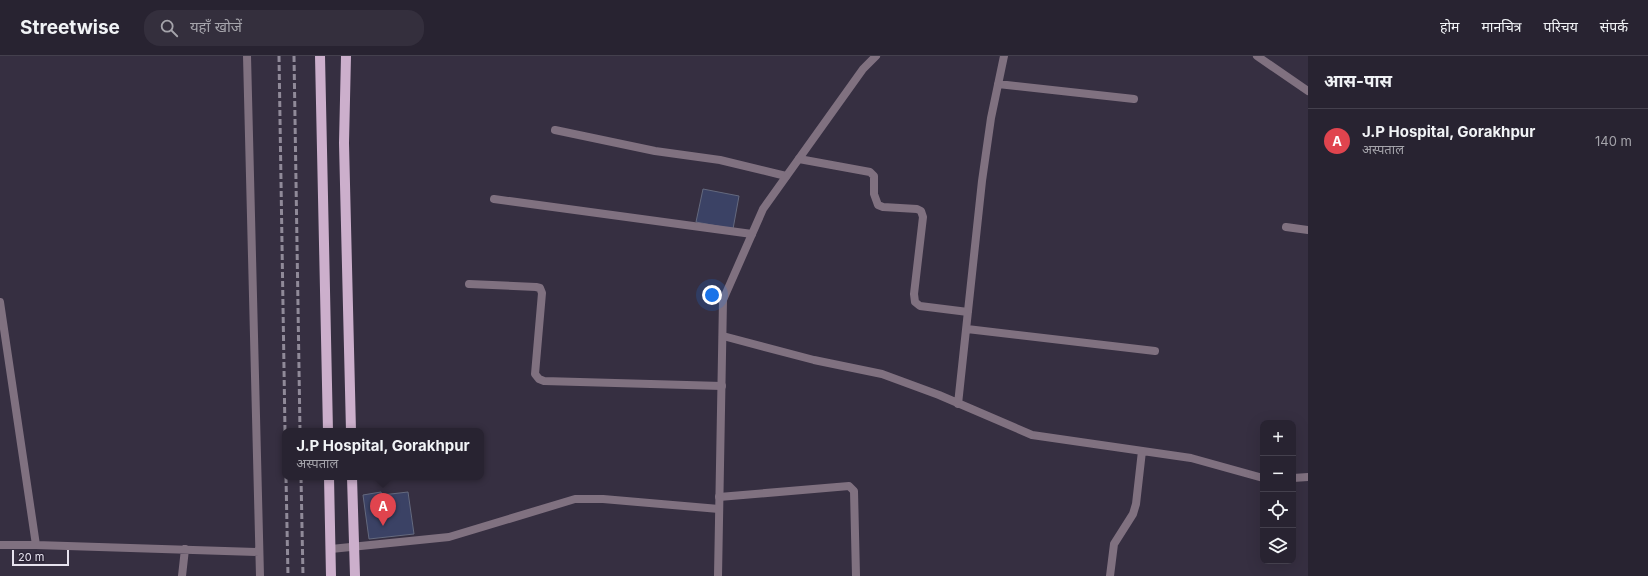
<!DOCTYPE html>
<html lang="hi">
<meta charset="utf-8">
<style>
:root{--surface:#282331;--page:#342f3d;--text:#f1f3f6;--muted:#a5a4ab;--line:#44404d;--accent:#28d5ad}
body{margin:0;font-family:Inter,"Noto Sans Devanagari",sans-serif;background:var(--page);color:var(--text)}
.controls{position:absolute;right:12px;bottom:12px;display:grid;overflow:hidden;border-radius:8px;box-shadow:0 4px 16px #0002}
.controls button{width:36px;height:36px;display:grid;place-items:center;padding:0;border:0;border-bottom:1px solid var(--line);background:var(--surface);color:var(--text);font:20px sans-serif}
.scale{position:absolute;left:12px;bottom:10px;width:57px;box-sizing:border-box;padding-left:4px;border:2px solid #e6e2ee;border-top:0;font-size:11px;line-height:14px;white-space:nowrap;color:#e6e2ee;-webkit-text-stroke:3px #2c2537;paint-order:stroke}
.you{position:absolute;left:712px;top:239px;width:14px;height:14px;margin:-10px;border:3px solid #fff;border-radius:50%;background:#1a73e8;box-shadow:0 0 0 6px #1a73e833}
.badge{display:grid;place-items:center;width:26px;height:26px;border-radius:50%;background:var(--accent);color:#fff;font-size:13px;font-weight:700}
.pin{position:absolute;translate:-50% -33px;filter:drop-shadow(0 1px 2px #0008)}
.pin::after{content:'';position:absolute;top:21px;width:14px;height:12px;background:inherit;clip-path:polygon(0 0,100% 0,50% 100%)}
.popup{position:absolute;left:282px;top:372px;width:202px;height:52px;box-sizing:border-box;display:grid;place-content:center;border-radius:8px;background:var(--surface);filter:drop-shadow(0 1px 3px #0005);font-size:13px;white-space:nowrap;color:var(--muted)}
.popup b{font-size:15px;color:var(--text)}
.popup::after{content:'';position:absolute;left:50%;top:100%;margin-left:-8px;border:8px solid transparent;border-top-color:var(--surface)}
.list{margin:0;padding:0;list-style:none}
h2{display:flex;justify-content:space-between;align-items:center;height:52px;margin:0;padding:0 16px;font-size:17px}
h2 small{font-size:13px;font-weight:400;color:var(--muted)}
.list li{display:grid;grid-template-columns:26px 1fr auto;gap:12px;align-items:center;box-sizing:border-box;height:64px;padding:0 16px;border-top:1px solid var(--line)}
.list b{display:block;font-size:15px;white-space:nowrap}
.list p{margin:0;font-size:13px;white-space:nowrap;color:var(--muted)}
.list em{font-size:13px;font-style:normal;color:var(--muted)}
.icon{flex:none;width:22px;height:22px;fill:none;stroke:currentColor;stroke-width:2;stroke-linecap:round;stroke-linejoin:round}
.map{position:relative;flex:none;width:1308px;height:520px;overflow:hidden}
header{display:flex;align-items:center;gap:24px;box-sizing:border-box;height:56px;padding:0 20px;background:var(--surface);border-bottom:1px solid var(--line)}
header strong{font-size:19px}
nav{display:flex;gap:22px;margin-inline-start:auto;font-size:14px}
.search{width:280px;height:36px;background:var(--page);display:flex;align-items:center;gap:10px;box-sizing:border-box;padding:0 14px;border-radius:16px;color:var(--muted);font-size:15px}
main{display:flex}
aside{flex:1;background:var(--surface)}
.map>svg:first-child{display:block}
.building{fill:#3b4265;stroke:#64697e}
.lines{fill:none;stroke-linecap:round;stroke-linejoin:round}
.minor{stroke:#807180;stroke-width:8}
.tertiary{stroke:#807180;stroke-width:8}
.primary{stroke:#ccafcc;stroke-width:10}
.rail{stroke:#908a99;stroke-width:3;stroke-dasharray:6 3;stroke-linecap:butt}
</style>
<header>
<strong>Streetwise</strong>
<div class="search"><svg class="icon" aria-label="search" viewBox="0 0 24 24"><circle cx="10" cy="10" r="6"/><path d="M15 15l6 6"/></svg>यहाँ खोजें</div>
<nav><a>होम</a><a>मानचित्र</a><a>परिचय</a><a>संपर्क</a></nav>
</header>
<main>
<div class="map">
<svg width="1308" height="520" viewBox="0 0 1308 520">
<rect width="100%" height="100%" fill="#362f41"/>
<path class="building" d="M703 133 739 140 733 173 696 166Z
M381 436 382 439 408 436 414 478 369 483 363 439Z"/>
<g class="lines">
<path class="minor" d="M247 0 260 520
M1257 0 1308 35
M998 28 1134 43
M555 74 655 95 720 104 786 120
M799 103 870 116 874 120V138L878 149 883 151 917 153 921 155 923 161 914 238 915 246 920 250 968 256
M494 143 752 178
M1286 171 1308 174
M469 228 536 231 540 232 542 237 535 318 539 323 544 325 722 330
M0 246 36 489 259 496
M967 273 1155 295
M723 280 814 304 882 318 939 339 1032 379 1191 402 1263 422
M958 348 982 125 991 62 1004 0
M1293 422 1308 421
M719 441 849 430 854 435 856 520
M0 489H36
M331 493 449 481 575 443H603L719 453
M182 520 185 493
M1110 520 1114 488 1133 458 1136 448 1142 395"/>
<path class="tertiary" d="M718 520 723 244 763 153 863 13 876 0"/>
<path class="primary" d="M320 0 328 375
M346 0 344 87 351 375
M329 421 331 520
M352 421 355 520"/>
<path class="rail" d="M279 0 285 375
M294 0 300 375
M286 421 288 520
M301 421 303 520"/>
</g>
</svg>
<div class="controls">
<button>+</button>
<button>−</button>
<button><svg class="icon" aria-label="locate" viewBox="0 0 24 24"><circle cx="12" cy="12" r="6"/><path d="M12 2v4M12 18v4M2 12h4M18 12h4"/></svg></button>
<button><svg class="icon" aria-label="layers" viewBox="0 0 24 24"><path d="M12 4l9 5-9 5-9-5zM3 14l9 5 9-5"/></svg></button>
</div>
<div class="scale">20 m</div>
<div class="you"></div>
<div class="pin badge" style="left:383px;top:470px;background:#e0444e">A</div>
<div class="popup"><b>J.P Hospital, Gorakhpur</b>अस्पताल</div>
</div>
<aside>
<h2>आस-पास<small></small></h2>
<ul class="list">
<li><span class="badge" style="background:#e0444e">A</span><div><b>J.P Hospital, Gorakhpur</b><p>अस्पताल</p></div><em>140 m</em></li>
</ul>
</aside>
</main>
